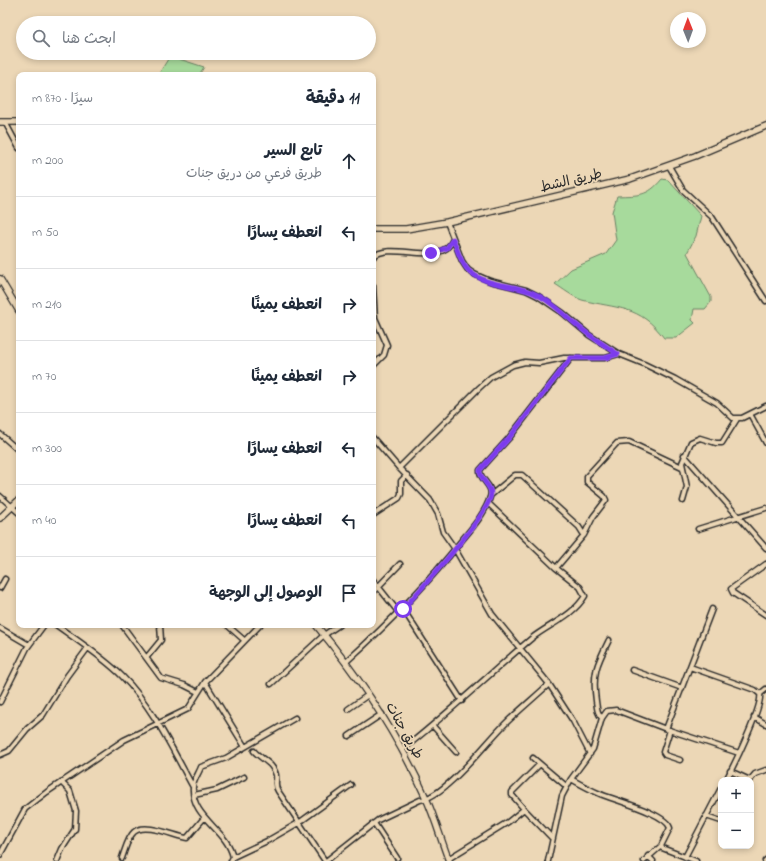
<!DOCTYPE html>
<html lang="ar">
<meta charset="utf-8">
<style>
:root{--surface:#fff;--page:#f6f6f7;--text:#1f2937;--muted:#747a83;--line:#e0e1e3}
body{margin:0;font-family:"Indie Flower","Playpen Sans Arabic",sans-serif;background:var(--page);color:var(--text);direction:rtl}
.controls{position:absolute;right:12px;bottom:12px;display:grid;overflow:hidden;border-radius:8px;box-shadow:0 2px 6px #0003}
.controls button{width:36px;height:36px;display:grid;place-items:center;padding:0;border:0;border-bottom:1px solid var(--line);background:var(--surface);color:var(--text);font:20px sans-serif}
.compass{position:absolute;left:670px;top:12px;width:36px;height:36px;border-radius:50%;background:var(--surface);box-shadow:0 2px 6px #0003;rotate:359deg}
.stop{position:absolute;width:12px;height:12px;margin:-9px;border:3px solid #7c3aed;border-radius:50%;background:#fff}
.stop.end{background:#7c3aed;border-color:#fff;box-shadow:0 1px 4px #0008}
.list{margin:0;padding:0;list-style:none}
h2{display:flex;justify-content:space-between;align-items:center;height:52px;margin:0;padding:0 16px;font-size:17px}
h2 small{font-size:13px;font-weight:400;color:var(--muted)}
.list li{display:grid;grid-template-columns:26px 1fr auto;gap:12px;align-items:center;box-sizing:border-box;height:72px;padding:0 16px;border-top:1px solid var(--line)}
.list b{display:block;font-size:15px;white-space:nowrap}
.list p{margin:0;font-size:13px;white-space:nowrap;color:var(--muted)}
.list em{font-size:13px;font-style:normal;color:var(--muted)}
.icon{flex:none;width:22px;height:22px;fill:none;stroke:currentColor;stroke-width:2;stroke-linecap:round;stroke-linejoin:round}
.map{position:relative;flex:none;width:766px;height:861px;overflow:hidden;direction:ltr}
.search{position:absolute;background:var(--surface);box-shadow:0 2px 6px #0003;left:16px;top:16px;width:360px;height:44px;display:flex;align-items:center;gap:10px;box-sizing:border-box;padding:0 14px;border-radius:22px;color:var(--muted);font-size:15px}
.panel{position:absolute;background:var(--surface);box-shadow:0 2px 6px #0003;left:16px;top:72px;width:360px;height:556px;border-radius:8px;direction:rtl}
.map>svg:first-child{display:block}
.green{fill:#a7da9c;stroke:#698264}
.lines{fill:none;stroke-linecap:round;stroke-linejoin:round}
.street-casing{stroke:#2b2b2b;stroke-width:7}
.secondary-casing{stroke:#2b2b2b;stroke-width:8}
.street{stroke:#ecd7b6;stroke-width:4}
.secondary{stroke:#ecd7b6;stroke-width:5.5}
.route{stroke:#7c3aed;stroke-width:5}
.labels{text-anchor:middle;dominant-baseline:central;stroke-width:3.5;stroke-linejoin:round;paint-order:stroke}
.street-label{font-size:14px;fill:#2b2b2b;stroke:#ecd7b6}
</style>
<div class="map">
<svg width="766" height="861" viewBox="0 0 766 861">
<rect width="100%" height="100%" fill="#ecd7b6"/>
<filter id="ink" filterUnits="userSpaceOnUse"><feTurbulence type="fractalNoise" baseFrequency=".025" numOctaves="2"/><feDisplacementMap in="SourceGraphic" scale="8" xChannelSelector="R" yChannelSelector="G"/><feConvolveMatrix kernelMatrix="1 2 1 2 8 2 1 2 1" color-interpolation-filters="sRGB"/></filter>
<g filter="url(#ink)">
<path class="green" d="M170 56 204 67 199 75H158Z
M662 179 668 180 701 216 696 236 687 253 711 297V302L705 309H694L692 320 695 323 676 338H664C640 305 617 309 582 300 573 297 563 289 555 284L571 269 606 254 616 240 612 212 617 196C639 195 647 197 662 179Z"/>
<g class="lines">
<defs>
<path id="street" d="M5 122 19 148
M669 166 683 190 712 217 766 301
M447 222 462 261 468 270 474 274 490 281 526 290 538 296 563 313 589 335 619 354 644 364 675 379 717 403 733 418H742L766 406
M373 257C391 240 442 269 453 239
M373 286 375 318 387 345 384 355 373 366
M750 414 766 443
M0 434 19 451
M373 438 399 468 430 500 438 514 443 532 455 549 492 614 549 684 573 721 590 754
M684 455 766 548
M399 468 479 388 491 377 513 365 525 362 539 363 564 358H605L619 354
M491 495 515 475H522L579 527 584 535 556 568
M0 496 19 513
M683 501 687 487 682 463 691 442 700 438 716 443H722L737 419
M373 515 399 498 401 494V481L407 475
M698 529 766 508
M584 535 593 517 606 500 604 496 587 482V476L617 443 629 442 682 467
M766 564 731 589 733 593 766 615
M373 580 399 613
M0 588 5 579
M373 592 400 564
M403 609 462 701
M56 625C78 641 103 657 122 676 153 707 172 749 193 787
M122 625 161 678 184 685 198 692
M227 625 244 640
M0 628 29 645
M147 657 161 640 160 625
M346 662C388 624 427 585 462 540 472 528 486 512 490 497 494 485 479 480 480 470L509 438 571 358
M690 667 755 690 760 694C763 706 733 767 726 780
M632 670 682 688
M205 682 245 747
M271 684 324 635 339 625
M760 694 766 689
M0 702 27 648 44 625
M348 709 368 695
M754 717 766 724
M602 718C597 713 597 708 596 701 592 673 597 664 609 640
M433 726 456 752
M666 729 712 609
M670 730 663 752 665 755 680 760
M349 736 382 714
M402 750C447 715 488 675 532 638 550 624 573 616 585 596L580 587 556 568 488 503
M254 751C261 759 274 764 276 775 277 782 274 785 278 791L325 861
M0 755 9 751 27 729 43 715 67 676 87 649
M533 758 566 786
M730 771 750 780 755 774 766 770
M571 779C580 784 589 789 598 793 613 800 666 813 670 828L661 846 662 848 696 861
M194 795 217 790 244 777
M524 809 512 795V792L540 764
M706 816 721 821
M374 823 397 858
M0 855 25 809 47 792 124 740 188 709 205 682 260 625
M648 856 653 861
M233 857 267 841 300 822 351 785
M685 857 721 788
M122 858C125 850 128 837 134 832 145 822 174 836 187 838L204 818
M448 859 508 822 524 809 552 838
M57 861 62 849 75 829 76 811 70 791 61 782
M231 861 233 857C227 829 191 818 193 787 193 781 199 773 201 767L226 758 295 718
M326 861 378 820 420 800C445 797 485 744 504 725 518 711 534 698 549 684
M548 861 562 796 571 779 593 749 602 718 607 711 616 710 666 729 739 753
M644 861 661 846
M765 861 766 860"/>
<path id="secondary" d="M0 122H19
M373 229H406L447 222 630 179 695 156 766 126
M0 279 19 311
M0 518 19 500
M316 625C360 678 398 735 426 798 435 818 441 840 449 861"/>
</defs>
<use href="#street" class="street-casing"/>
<use href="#secondary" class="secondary-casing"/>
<use href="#street" class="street"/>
<use href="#secondary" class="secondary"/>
</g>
</g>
<g class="lines" filter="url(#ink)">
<path class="route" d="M403 609C419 591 490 514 491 494 491 484 479 480 480 470L509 438 571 358H605L618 354C607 347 594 339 583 330 566 317 551 300 531 292 511 284 484 286 468 270 460 262 457 248 453 239L447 248 431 253"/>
</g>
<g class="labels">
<g class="street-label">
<text transform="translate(571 181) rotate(-13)">طريق الشط</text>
<text transform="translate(404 731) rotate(61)">طريق جنات</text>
</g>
</g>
</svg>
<div class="controls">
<button>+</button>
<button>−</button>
</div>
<svg class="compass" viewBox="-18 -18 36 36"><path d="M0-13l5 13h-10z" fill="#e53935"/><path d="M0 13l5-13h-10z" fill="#747a83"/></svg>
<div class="stop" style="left:403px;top:609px"></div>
<div class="stop end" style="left:431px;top:253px"></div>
<div class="search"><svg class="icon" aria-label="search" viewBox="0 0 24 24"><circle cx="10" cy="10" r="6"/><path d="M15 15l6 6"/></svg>ابحث هنا</div>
<section class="panel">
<h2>11 دقيقة<small>سيرًا · 870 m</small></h2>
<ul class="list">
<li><svg class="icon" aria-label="ahead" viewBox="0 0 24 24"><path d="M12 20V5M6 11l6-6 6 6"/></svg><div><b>تابع السير</b><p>طريق فرعي من دريق جنات</p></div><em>200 m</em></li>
<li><svg class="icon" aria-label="left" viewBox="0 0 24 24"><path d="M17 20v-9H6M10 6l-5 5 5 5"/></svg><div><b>انعطف يسارًا</b></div><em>50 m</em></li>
<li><svg class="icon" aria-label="right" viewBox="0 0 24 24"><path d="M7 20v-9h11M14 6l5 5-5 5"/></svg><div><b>انعطف يمينًا</b></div><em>210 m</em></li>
<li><svg class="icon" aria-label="right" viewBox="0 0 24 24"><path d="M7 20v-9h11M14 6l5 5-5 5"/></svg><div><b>انعطف يمينًا</b></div><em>70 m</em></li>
<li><svg class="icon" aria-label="left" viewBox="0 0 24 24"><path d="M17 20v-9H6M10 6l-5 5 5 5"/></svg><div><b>انعطف يسارًا</b></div><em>300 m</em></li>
<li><svg class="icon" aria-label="left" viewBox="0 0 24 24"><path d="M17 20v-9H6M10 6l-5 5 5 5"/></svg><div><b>انعطف يسارًا</b></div><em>40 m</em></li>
<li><svg class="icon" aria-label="arrive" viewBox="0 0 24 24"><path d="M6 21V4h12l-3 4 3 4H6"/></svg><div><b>الوصول إلى الوجهة</b></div></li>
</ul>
</section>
</div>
